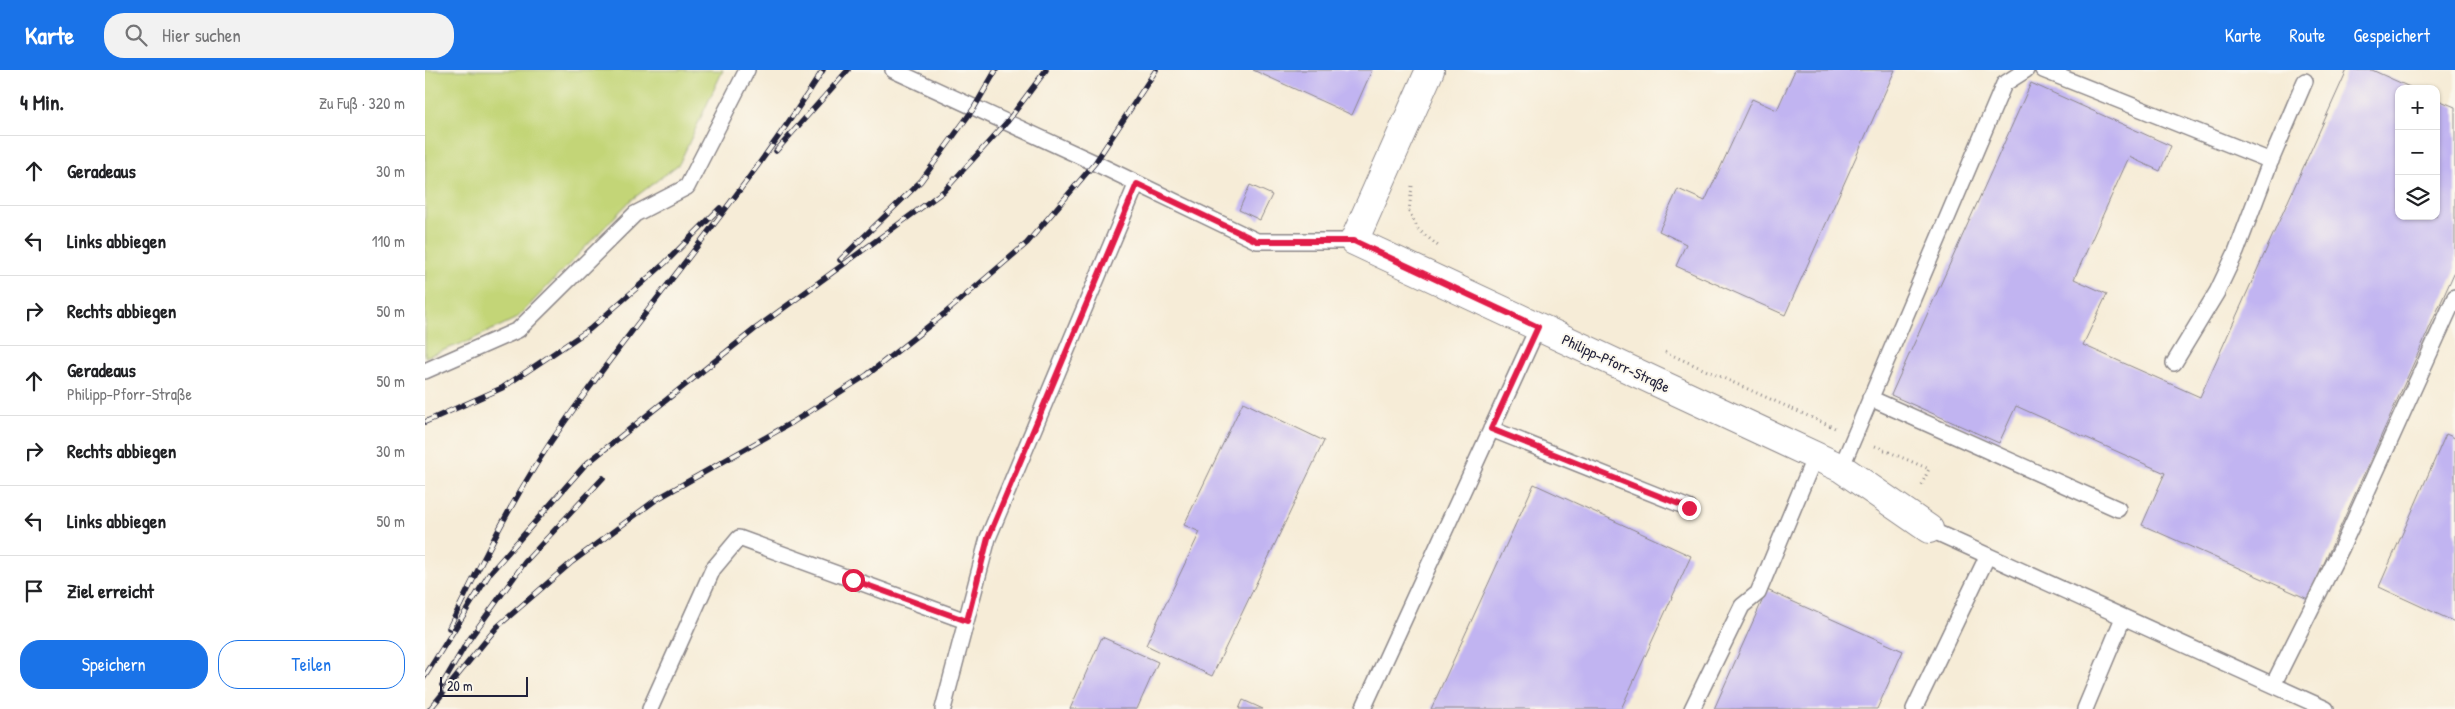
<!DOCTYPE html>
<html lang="de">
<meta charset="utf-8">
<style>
:root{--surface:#fff;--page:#f2f2f2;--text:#202124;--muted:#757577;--line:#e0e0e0;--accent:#1a73e8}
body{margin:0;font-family:"Patrick Hand",sans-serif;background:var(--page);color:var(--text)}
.controls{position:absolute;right:15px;top:15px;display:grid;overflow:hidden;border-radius:10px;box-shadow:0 1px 4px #0004}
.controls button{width:45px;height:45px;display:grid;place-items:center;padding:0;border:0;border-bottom:1px solid var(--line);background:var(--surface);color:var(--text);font:25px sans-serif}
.scale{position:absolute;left:15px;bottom:12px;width:88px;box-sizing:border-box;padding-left:5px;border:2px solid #22223b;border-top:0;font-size:14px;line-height:18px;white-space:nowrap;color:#22223b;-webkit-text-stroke:4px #fbf7ec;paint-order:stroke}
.stop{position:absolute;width:15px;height:15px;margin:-11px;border:4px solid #e11d48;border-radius:50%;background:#fff}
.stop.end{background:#e11d48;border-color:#fff;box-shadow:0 1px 5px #0008}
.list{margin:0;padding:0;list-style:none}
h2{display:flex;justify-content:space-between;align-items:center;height:65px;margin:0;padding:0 20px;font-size:21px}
h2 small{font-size:16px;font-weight:400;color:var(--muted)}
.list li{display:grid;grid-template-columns:32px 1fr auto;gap:15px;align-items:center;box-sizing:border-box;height:70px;padding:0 20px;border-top:1px solid var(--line)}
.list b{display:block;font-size:19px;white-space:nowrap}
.list p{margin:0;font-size:16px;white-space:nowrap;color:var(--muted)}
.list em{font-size:16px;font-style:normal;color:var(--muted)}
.actions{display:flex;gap:10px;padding:15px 20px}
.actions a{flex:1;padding:11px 0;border:1px solid var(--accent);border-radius:20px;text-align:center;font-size:18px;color:var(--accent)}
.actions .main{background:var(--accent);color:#fff}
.icon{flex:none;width:28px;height:28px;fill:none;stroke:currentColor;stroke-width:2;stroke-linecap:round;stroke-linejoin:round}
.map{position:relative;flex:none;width:2030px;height:639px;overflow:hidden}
header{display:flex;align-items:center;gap:30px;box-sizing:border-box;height:70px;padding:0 25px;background:var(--accent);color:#fff}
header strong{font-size:24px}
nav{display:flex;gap:28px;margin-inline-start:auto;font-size:18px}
.search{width:350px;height:45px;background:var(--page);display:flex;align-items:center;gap:12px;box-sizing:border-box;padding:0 18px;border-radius:20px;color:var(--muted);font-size:19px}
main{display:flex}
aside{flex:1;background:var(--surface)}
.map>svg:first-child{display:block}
.green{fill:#c3d577;stroke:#727c59}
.building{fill:#c1b4f1}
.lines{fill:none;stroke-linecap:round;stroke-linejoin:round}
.lane-casing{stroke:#8c8789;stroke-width:18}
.street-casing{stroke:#8c8789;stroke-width:30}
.path{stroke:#8c8789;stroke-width:3;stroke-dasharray:1 4;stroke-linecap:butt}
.lane{stroke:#fff;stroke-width:15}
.street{stroke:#fff;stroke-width:28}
.rail-casing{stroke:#22223b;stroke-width:5.5}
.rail{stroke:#fbf7ec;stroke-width:4;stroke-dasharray:11;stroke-linecap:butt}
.route{stroke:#e11d48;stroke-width:6}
.labels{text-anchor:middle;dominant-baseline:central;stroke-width:4;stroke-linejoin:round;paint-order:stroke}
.street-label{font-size:15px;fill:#22223b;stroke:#fbf7ec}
</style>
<header>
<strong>Karte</strong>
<div class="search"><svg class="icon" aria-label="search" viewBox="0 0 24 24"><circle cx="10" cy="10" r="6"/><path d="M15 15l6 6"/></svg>Hier suchen</div>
<nav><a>Karte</a><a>Route</a><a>Gespeichert</a></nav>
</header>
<main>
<aside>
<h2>4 Min.<small>Zu Fuß · 320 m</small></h2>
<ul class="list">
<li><svg class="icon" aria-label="ahead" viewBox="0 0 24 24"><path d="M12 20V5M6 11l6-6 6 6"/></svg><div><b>Geradeaus</b></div><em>30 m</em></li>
<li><svg class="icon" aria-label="left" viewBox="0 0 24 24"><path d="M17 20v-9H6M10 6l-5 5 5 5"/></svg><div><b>Links abbiegen</b></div><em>110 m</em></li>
<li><svg class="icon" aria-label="right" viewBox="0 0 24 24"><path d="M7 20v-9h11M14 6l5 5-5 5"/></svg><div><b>Rechts abbiegen</b></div><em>50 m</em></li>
<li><svg class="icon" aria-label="ahead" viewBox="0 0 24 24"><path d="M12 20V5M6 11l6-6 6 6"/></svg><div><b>Geradeaus</b><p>Philipp-Pforr-Straße</p></div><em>50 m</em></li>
<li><svg class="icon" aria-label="right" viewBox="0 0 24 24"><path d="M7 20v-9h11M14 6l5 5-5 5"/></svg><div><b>Rechts abbiegen</b></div><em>30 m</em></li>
<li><svg class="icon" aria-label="left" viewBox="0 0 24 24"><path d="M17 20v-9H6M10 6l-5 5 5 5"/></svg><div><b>Links abbiegen</b></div><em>50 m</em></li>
<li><svg class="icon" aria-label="arrive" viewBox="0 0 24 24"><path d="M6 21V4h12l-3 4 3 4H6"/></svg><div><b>Ziel erreicht</b></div></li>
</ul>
<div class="actions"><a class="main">Speichern</a><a>Teilen</a></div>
</aside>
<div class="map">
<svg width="2030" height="639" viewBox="0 0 2030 639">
<rect width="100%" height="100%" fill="#fbf7ec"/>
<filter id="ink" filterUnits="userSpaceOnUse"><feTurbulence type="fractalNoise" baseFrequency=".02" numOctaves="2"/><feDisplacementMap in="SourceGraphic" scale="10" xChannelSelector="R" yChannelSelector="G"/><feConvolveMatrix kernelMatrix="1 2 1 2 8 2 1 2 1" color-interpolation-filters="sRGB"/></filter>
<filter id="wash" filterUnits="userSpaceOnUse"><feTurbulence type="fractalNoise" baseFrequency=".0096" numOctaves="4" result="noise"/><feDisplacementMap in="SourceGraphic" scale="20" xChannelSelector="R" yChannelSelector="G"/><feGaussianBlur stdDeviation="1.12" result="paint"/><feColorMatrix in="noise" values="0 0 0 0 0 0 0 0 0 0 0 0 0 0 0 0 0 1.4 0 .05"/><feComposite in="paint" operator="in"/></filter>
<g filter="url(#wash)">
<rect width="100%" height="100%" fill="#f6ecd7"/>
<path class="green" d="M0 0H298L254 94 205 131 92 248 44 271 0 287Z"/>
<g id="blocks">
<path class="building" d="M828 0H947L927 45Z
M1370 0H1470L1360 245 1251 196 1261 174 1234 161 1253 119 1280 131 1327 29 1352 40Z
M1922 0H1947L1989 19H1974V146H2011V29L2030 37V201L1883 529 1717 455 1740 403 1591 336 1574 373 1466 325 1606 13 1746 76 1735 101 1704 87 1649 209 1682 224 1658 275 1775 327Z
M825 115 847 125 835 150 814 140Z
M818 332 899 371 787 606 721 575 775 462 759 455Z
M2021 364 2030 368V552L1954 517Z
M1109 414 1266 486 1196 639H1006Z
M1342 520 1478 581 1452 639H1289Z
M677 567 733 592 712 639H645Z
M818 630 838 639H814Z"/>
</g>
</g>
<g filter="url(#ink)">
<use href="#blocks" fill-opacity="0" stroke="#8c8789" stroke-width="1"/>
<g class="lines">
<defs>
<path id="lane" d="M468 0 670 93 832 171H929
M1618 0 1846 91
M1749 293 1792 222 1811 182 1844 95 1880 11
M0 301 93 260 210 144 262 117 322 0
M1445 328 1693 439
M1066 359 1264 438
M1416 398 1579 14 1601 0
M1504 459 1901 639
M1848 615 1916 479 2030 227
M225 639 288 499 314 468 541 551
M518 639 563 468 712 113
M938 639 1113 257
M1267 639 1317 536 1333 523 1390 386
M1489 639 1562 487
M1660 639 1698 548"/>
<path id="street" d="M1005 0 929 171 1416 398 1504 459"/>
</defs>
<use href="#lane" class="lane-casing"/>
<use href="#street" class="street-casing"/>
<path class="path" d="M987 116 984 141 993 159 1013 176
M1240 282 1410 358
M1450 376 1504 399 1495 418"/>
<use href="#lane" class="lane"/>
<use href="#street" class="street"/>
<defs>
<path id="rail" d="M351 81 423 0
M415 190 496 111 549 38 571 0
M0 352 77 318 165 259 240 193 295 138
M24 558C59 487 94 415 141 350 225 232 320 123 398 0
M0 606 65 503 160 395 330 259 519 121 582 52 621 0
M17 615 41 574 100 492 178 408
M5 639 72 557 147 492 232 429 368 352 442 305 519 244 602 173 670 93 731 0"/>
</defs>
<use href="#rail" class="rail-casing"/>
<use href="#rail" class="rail"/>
</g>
</g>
<g class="lines" filter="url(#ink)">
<path class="route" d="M428 510 542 551 563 468 712 114 832 171H929L1113 257 1066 359 1264 438"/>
</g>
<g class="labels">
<g class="street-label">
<text transform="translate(1191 293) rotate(25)">Philipp-Pforr-Straße</text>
</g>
</g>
</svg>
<div class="controls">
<button>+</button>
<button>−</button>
<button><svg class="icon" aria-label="layers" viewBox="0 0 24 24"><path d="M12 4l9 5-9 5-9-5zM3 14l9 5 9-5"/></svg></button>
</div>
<div class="scale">20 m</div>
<div class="stop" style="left:428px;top:510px"></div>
<div class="stop end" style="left:1264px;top:438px"></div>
</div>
</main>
